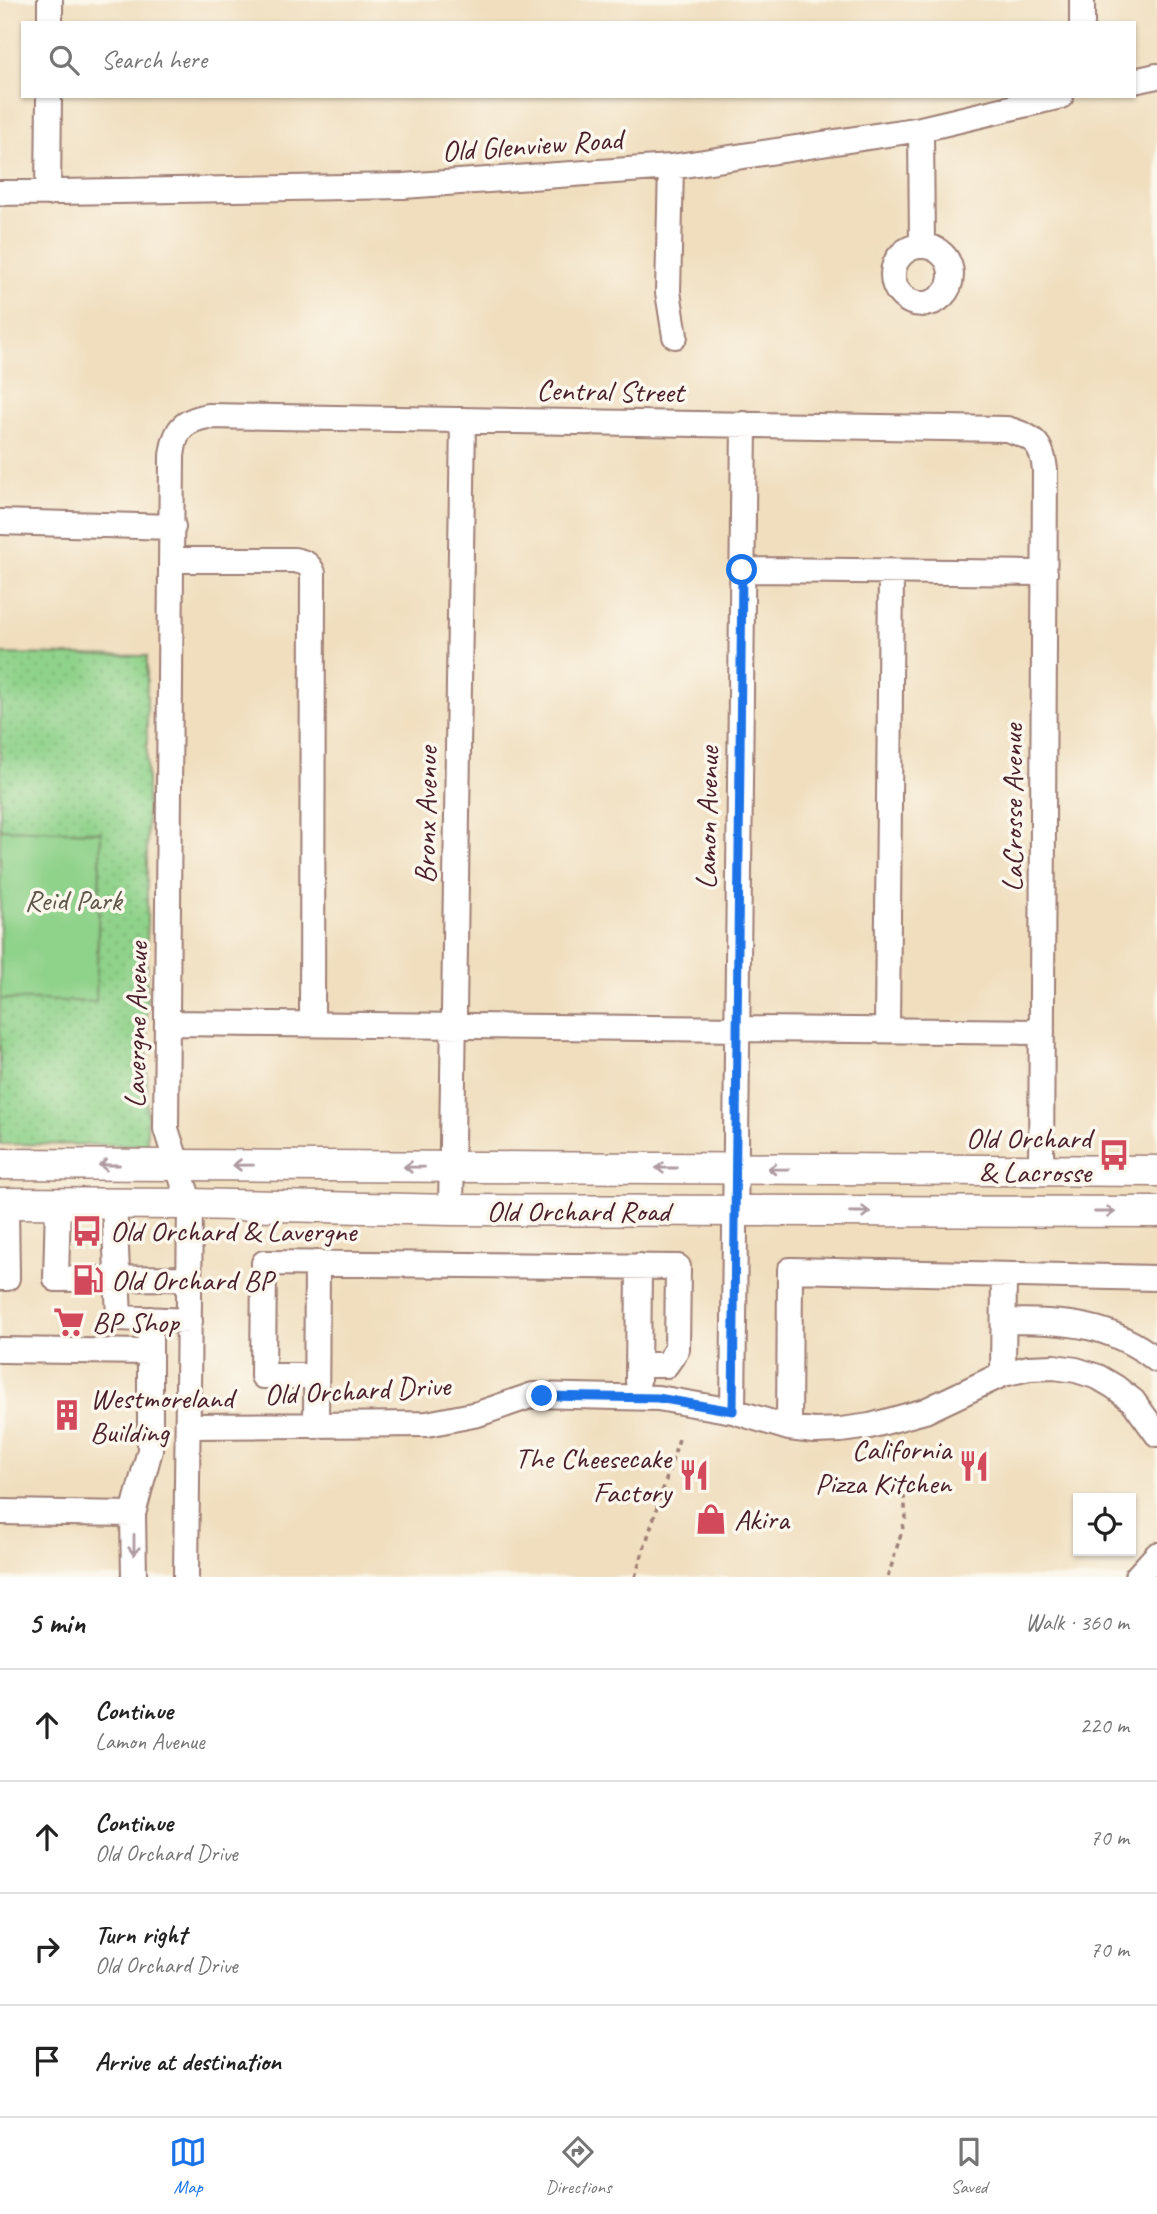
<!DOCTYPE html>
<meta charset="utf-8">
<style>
:root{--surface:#fff;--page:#f6f6f6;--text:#222;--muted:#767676;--line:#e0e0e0;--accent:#1a73e8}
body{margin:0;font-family:Caveat,sans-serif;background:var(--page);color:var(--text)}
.controls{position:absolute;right:21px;bottom:21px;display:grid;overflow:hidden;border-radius:0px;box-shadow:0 2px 5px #0004}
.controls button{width:63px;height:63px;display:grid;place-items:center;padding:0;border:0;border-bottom:2px solid var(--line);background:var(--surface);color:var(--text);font:35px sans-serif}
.stop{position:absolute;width:21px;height:21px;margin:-16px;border:5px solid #1a73e8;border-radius:50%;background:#fff}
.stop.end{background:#1a73e8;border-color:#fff;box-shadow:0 2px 7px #0008}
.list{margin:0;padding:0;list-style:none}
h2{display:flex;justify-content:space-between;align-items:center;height:91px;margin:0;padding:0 28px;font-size:30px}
h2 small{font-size:23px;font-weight:400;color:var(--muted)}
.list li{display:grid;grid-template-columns:46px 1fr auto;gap:21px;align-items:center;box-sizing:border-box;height:112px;padding:0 28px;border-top:2px solid var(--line)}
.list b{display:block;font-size:26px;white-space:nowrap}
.list p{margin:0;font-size:23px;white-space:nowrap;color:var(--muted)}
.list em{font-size:23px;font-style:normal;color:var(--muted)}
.icon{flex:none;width:38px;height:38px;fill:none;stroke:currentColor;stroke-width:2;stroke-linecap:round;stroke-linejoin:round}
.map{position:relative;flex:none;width:1157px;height:1577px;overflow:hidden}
.search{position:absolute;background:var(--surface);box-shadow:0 2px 5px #0004;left:21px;right:21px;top:21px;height:77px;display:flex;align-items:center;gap:18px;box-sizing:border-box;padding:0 24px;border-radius:0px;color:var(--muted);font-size:26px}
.sheet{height:539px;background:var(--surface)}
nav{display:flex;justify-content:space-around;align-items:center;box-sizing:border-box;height:98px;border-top:2px solid var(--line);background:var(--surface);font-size:19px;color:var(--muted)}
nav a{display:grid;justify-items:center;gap:4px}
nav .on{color:var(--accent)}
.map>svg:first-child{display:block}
.green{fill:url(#green-dots);stroke:#6c785a;stroke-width:2}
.pitch{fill:#8fd28a;stroke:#6c785a;stroke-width:2}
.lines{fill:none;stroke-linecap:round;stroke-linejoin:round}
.minor-casing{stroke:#9d7e74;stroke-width:28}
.major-casing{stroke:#9d7e74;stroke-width:33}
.path{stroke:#9d7e74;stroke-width:3.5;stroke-dasharray:5 5;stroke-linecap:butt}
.minor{stroke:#fff;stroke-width:24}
.major{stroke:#fff;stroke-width:30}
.oneway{stroke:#ae9aa0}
.route{stroke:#1a73e8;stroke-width:9}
.labels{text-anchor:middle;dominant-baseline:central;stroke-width:7;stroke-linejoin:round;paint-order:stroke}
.street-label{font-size:30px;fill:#4a1f2b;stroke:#fbf7ec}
.park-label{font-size:30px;fill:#5f5548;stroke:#fbf7ec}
.poi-label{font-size:30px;fill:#4a1f2b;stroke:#fbf7ec;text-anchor:start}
</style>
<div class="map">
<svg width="1157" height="1577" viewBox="0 0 1157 1577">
<defs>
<pattern id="green-dots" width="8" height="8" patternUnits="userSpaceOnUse" patternTransform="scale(1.75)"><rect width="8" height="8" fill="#8fd28a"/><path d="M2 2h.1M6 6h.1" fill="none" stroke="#7db477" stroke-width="1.8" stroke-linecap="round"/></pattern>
</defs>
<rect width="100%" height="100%" fill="#fbf7ec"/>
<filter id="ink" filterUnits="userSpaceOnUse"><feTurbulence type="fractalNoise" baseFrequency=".0143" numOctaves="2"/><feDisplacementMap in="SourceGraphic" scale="14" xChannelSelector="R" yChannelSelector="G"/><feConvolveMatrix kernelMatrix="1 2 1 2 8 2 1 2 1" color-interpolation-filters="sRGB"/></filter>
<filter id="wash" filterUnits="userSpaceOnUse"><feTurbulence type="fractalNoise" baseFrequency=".00686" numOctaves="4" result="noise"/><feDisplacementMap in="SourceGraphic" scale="28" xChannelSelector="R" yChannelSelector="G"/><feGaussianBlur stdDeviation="1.57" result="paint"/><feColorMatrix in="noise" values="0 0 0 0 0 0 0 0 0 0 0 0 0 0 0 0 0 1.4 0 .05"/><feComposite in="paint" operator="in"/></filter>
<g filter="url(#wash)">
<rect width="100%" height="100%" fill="#f0debe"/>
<path class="green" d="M0 654 147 656V1145L0 1144Z"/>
<path class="pitch" d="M0 829 101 832 96 1002 0 999Z"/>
</g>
<g filter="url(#ink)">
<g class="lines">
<defs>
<path id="minor" d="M50 23V0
M1082 23V0
M1134 81 1157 76
M921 129 922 246
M671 167 668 292 675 336
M0 193 403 186 671 167 921 129 1061 96
M48 193 49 96
M893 275a29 29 0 1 1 58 0a29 29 0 1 1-58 0Z
M0 522 173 527
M173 560H294C304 562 309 563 313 573L312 1024
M742 570 1045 573
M167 1023 1042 1032
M887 1030 891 572
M58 1203 56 1279 190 1278
M114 1203 119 1318 190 1321
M451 1210 463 420
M0 1278H7L6 1203
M1004 1321C1064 1322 1107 1321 1157 1360
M0 1350 150 1352
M1003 1374 1004 1275
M315 1376H263L264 1263 678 1267 677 1349 666 1365H639
M638 1381 639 1266
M733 1411 744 424
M190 1426 427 1424 478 1414 533 1395 658 1398 733 1411 789 1428 814 1431 841 1430 870 1426 925 1411 1003 1374 1029 1368 1054 1367 1076 1370 1098 1377 1115 1387 1133 1401 1157 1434
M316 1426 317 1263
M789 1428 790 1270 1157 1278
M0 1512 133 1514
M134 1577 133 1514 150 1450V1319
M186 1577 190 1204 166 1129 172 456C175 430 182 421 208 416L1007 429C1033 437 1042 442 1045 470L1041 1171
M1137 1577 1157 1555"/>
<path id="major" d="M0 1164 1157 1171
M0 1203 190 1204 451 1210 1157 1212"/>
</defs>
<use href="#minor" class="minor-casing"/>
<use href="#major" class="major-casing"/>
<path class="path" d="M635 1577 679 1439
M888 1577 906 1517 902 1476"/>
<use href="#minor" class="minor"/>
<use href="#major" class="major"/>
</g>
<defs><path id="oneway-shaft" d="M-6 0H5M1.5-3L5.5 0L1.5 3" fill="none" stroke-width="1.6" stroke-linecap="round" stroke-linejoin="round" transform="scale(1.75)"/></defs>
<g class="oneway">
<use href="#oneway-shaft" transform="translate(109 1165) rotate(-180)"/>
<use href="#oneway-shaft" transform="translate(243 1165) rotate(-179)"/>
<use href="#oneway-shaft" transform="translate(414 1167) rotate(-179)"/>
<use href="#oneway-shaft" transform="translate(666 1168) rotate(-180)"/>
<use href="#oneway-shaft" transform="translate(778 1169) rotate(-179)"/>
<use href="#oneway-shaft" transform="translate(860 1212)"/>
<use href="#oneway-shaft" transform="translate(1105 1212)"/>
<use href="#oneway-shaft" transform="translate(134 1545) rotate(90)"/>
</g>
</g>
<g class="lines" filter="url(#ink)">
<path class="route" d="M542 1396 658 1398 733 1411 742 570"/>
</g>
<defs>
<symbol id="bus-bare" viewBox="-9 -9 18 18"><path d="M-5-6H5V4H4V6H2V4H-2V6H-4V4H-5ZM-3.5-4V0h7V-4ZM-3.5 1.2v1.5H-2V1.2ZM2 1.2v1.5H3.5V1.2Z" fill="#d1495b" stroke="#fbf7ec" stroke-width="2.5" paint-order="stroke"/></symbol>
<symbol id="fuel-bare" viewBox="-9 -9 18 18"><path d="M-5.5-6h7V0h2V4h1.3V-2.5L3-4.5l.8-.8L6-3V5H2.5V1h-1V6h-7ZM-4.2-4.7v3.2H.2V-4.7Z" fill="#d1495b" stroke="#fbf7ec" stroke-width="2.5" paint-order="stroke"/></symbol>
<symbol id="supermarket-bare" viewBox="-9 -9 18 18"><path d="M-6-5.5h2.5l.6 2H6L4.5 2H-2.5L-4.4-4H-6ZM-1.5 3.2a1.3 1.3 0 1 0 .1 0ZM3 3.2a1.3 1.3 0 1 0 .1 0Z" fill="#d1495b" stroke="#fbf7ec" stroke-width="2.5" paint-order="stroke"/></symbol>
<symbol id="building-bare" viewBox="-9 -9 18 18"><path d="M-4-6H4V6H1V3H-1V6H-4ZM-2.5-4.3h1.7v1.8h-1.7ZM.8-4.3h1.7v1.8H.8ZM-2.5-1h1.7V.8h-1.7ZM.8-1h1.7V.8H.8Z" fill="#d1495b" stroke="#fbf7ec" stroke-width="2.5" paint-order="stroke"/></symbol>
<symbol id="restaurant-bare" viewBox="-9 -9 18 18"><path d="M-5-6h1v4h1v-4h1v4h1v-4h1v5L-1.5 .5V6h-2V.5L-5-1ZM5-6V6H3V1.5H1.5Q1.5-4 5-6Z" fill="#d1495b" stroke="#fbf7ec" stroke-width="2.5" paint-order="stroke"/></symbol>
<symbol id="shop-bare" viewBox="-9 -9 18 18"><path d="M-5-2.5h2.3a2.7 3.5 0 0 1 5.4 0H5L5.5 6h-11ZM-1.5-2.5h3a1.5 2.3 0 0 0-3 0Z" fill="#d1495b" stroke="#fbf7ec" stroke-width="2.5" paint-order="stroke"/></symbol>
</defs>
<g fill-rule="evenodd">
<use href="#bus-bare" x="1092" y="1133" width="44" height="44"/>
<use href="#bus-bare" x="65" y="1209" width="44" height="44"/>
<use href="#fuel-bare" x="66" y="1258" width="44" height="44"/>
<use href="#supermarket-bare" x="47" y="1300" width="44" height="44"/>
<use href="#building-bare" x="45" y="1393" width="44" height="44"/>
<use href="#restaurant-bare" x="952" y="1444" width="44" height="44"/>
<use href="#restaurant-bare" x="672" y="1453" width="44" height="44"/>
<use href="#shop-bare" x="689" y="1497" width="44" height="44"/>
</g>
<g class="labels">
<g class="street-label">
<text transform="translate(532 145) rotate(-4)">Old Glenview Road</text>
<text transform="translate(610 391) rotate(1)">Central Street</text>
<text transform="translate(1012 808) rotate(-90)">LaCrosse Avenue</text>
<text transform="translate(426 815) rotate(-89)">Bronx Avenue</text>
<text transform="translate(707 818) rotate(-89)">Lamon Avenue</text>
<text transform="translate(136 1025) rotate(-89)">Lavergne Avenue</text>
<text x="578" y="1211">Old Orchard Road</text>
<text transform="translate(357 1390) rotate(-3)">Old Orchard Drive</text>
</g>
<g class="park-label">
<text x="73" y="900">Reid Park</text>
</g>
<g class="poi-label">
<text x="1091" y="1138" text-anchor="end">Old Orchard<tspan x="1091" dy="34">&amp; Lacrosse</tspan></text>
<text x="110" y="1231">Old Orchard &amp; Lavergne</text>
<text x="111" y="1280">Old Orchard BP</text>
<text x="92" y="1322">BP Shop</text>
<text x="90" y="1398">Westmoreland<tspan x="90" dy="34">Building</tspan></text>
<text x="951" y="1449" text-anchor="end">California<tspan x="951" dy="34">Pizza Kitchen</tspan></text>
<text x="671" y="1458" text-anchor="end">The Cheesecake<tspan x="671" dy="34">Factory</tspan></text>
<text x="734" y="1519">Akira</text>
</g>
</g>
</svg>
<div class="controls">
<button><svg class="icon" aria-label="locate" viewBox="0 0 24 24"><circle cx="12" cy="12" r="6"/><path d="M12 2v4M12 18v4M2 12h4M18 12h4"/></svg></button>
</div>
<div class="stop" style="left:742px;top:570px"></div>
<div class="stop end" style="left:542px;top:1396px"></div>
<div class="search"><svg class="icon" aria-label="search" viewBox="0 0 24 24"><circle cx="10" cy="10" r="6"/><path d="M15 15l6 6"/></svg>Search here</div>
</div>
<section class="sheet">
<h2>5 min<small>Walk · 360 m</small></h2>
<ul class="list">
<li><svg class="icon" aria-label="ahead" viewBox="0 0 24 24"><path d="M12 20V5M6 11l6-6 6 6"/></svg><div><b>Continue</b><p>Lamon Avenue</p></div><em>220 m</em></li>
<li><svg class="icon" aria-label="ahead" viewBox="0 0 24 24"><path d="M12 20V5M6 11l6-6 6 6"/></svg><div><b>Continue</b><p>Old Orchard Drive</p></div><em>70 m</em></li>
<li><svg class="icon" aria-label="right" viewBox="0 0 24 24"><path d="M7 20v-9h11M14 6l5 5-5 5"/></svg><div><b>Turn right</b><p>Old Orchard Drive</p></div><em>70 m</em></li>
<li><svg class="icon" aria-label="arrive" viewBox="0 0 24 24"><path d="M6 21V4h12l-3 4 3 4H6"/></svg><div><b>Arrive at destination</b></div></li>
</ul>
</section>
<nav>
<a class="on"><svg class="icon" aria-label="map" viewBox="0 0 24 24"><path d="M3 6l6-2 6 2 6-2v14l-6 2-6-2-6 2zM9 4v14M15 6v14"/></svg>Map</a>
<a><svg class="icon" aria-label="directions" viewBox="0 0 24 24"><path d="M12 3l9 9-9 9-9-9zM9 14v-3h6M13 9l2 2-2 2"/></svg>Directions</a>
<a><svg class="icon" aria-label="saved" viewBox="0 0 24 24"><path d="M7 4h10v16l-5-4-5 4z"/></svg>Saved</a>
</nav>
